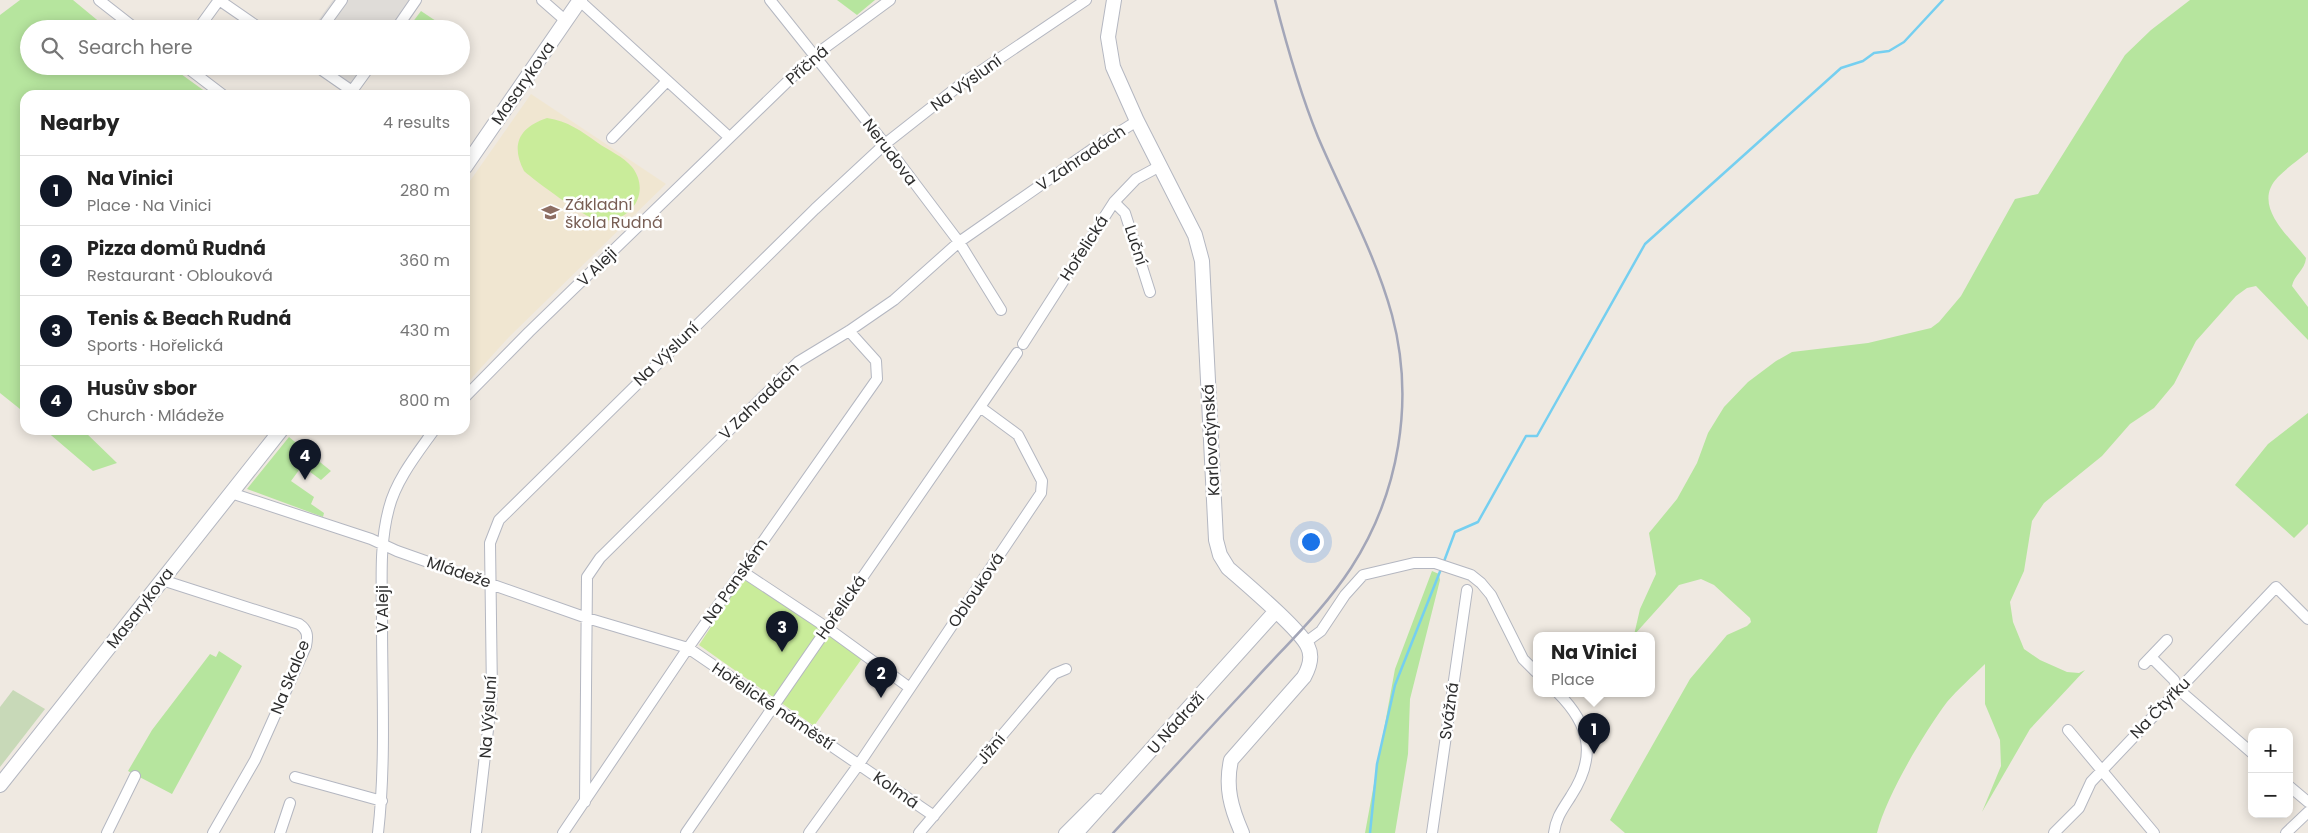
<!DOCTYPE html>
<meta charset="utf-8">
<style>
:root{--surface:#fff;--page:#f2f2f2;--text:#222;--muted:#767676;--line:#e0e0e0;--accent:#111827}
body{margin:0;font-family:Poppins,sans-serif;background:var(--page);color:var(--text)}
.controls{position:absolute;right:15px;bottom:15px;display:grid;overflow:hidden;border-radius:10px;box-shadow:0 2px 12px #0003}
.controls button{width:45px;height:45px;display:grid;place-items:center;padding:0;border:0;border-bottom:1px solid var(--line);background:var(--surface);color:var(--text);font:25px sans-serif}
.you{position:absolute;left:1310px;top:541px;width:18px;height:18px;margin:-12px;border:4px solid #fff;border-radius:50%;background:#1a73e8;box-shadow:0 0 0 8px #1a73e833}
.badge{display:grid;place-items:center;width:32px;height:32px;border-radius:50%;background:var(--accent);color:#fff;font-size:16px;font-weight:700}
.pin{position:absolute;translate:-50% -41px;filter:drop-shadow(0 1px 2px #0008)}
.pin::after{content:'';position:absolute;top:26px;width:18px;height:15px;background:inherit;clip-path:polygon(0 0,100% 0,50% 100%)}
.popup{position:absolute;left:1533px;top:632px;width:122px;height:65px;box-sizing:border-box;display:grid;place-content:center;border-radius:10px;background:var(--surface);filter:drop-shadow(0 1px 4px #0005);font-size:16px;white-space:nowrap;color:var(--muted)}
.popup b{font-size:19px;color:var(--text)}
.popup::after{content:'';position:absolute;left:50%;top:100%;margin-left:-10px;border:10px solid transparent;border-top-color:var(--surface)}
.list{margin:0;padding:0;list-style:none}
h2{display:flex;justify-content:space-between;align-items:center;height:65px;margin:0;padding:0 20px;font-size:21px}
h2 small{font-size:16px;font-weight:400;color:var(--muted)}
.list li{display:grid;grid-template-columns:32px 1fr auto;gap:15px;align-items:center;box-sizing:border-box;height:70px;padding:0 20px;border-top:1px solid var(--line)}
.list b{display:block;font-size:19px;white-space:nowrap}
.list p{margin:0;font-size:16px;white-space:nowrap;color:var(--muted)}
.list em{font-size:16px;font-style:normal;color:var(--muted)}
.icon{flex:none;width:28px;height:28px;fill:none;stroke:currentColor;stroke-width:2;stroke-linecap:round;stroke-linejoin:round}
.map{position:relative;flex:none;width:2308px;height:833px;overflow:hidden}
.search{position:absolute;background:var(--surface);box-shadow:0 2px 12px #0003;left:20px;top:20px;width:450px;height:55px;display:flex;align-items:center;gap:12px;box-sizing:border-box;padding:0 18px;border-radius:28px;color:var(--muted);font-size:19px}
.panel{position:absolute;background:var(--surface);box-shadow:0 2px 12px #0003;left:20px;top:90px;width:450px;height:345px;border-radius:15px}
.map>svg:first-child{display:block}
.education{fill:#f0e6d1}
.green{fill:#b6e59e}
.cemetery{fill:#c8d9b8}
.pitch{fill:#c9ec9a}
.plaza{fill:#dfdcd8}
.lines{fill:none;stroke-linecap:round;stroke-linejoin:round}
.stream{stroke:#75cff0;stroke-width:2.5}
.street-casing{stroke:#b4b7c1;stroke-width:12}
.secondary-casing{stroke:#b4b7c1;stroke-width:16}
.street{stroke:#fff;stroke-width:10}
.secondary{stroke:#fff;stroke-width:14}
.rail{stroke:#a3a6b8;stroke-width:2.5}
.labels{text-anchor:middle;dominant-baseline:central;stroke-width:5;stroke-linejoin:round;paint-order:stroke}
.street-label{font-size:16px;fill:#2e2e2e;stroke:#fff}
.education-label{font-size:16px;fill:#785e54;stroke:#fff;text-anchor:start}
</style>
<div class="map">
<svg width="2308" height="833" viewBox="0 0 2308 833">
<rect width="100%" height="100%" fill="#efe9e1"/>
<path class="education" d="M531 94 666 184 509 337 468 382 465 381V188Z"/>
<path class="green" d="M20 0H73L108 29H29V66H170L210 95H25V413L0 393V15Z
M837 0H875L857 15Z
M2190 0H2308V152C2298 160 2287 168 2278 177 2251 205 2288 235 2306 258 2305 270 2294 275 2292 286L2308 307V340L2256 286 2247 288 2236 296 2196 341 2174 384 2154 408 2130 424 2102 456 2044 503 2032 521 2024 571 2010 602 2013 622 2024 649 2040 660 2067 672 2079 673 2085 670 2030 729 1982 812 2001 766 2000 740 1985 704V664C1973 676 1958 689 1947 702 1924 733 1886 796 1877 833H1625L1610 820 1690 679 1727 635 1747 626 1751 622 1750 618 1714 585 1701 579 1679 585 1634 635 1640 609 1656 574 1649 533 1677 499 1697 463 1708 433 1724 407 1748 382 1776 361 1792 352 1868 343 1931 328 1939 322 1961 296 2015 199 2038 194 2125 55 2151 30Z
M421 11 439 23 435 29H411L409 27Z
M2308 413V524L2294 538 2235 485 2268 444Z
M45 430H83L117 463 93 471Z
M289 437 331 471 321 480 302 466 291 481 314 497 311 504 324 513 323 517 247 489Z
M1432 571 1439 574 1440 580 1410 699 1408 754 1395 833H1365L1395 669Z
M219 651 242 666 172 794 128 771 152 730 210 654 216 657Z"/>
<path class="cemetery" d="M13 690 45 709 0 767V707Z"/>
<path class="pitch" d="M547 118C568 121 581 131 598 143 608 150 624 157 632 167 653 194 628 226 597 220 584 217 535 181 524 171 510 144 520 127 547 118Z
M743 581H747L863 657 814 726 699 645 740 583Z"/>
<path class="plaza" d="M333 0H411L391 29H312Z
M327 66H364L352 84Z"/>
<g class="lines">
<path class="stream" d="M1443 564 1455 532 1478 522 1526 436H1537L1645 244 1841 68 1863 61 1874 53 1889 51 1904 42 1943 0
M1370 833 1377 764 1395 685 1441 569"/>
<defs>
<path id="street" d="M99 0 136 29
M219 0 261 29
M542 0 566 21
M770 0 885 144 959 242 1001 310
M580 1 729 137
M198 29 219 0
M321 29 342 0
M396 29 416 0
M185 66 223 95
M316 66 352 91
M349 95 370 66
M612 138 667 81
M1114 202 1125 213 1150 292
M1023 344 1114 202 1136 179 1160 166
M465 397 529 332 815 55 890 0
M231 493 371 539 397 551 587 618 688 648 934 816
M743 572 826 627 910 688
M162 580 299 624C308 630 308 636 306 646L255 760 213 833
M1306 642 1321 631 1345 595 1363 575 1414 563H1435L1471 575 1481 583 1491 595 1523 659 1536 672
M2151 657 2174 680 2178 689 2252 753
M2144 664 2167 640
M2068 730 2154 833
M295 777 382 801
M2289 786 2308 802
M585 802 587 577 600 558 798 362 849 331 894 300 959 242 1094 148 1137 121
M107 833 135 776
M280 833 290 803
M378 833C386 763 382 692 382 621 382 583 379 545 389 508 396 480 417 454 434 430
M476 833 492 695 490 543 499 520 815 209 885 144 960 85 1086 0
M563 833 688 648 877 379 876 361 849 331
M686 833 980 407
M809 833 859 764 1041 493 1042 481 1018 435 980 407 1017 353
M919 833 1054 674 1066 669
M1064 833 1098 799
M1432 833 1467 590
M1554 833C1556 817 1563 809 1571 796 1597 756 1590 725 1558 693
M2054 833 2079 808 2091 782 2276 587 2308 619
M2286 833 2308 812"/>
<path id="secondary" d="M1114 0 1108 37 1113 67 1137 121 1195 235 1202 261 1216 540 1220 555 1228 568C1245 583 1301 630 1308 647 1313 657 1309 668 1304 677L1231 760C1225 787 1231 808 1242 833
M465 167 580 0
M0 785 281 430
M1076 833 1275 612"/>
</defs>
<use href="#street" class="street-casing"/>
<use href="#secondary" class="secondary-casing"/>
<use href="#street" class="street"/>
<use href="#secondary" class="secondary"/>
<path class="rail" d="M1113 833C1159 784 1204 734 1250 685 1284 647 1323 611 1351 568 1399 494 1415 401 1392 315 1375 253 1343 196 1318 137 1300 93 1287 47 1275 0"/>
</g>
<defs>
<symbol id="school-bare" viewBox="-9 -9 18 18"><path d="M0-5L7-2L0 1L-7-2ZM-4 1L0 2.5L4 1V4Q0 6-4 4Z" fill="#8d6e63" stroke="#fff" stroke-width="2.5" paint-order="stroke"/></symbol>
</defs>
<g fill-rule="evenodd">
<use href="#school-bare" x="538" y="200" width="25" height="25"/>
</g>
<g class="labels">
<g class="street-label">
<text transform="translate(807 65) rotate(-41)">Příčná</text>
<text transform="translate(523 83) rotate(-55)">Masarykova</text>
<text transform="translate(966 83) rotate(-36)">Na Výsluní</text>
<text transform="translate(890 152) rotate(53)">Nerudova</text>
<text transform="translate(1081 158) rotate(-34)">V Zahradách</text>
<text transform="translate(1136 245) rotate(72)">Luční</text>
<text transform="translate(1084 248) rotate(-57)">Hořelická</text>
<text transform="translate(597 267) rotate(-44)">V Aleji</text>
<text transform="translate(666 354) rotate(-44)">Na Výsluní</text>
<text transform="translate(759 401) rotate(-44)">V Zahradách</text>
<text transform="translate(1211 440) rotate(-93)">Karlovotýnská</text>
<text transform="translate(459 572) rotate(19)">Mládeže</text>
<text transform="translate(735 581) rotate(-55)">Na Panském</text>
<text transform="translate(976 590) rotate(-56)">Oblouková</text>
<text transform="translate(841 607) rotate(-55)">Hořelická</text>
<text transform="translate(140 608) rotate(-52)">Masarykova</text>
<text transform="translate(382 609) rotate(-90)">V Aleji</text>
<text transform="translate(290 677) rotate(-68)">Na Skalce</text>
<text transform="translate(773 706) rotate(34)">Hořelické náměstí</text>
<text transform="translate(2160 708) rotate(-46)">Na Čtyřku</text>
<text transform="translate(1449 711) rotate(-82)">Svážná</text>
<text transform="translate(488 717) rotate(-86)">Na Výsluní</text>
<text transform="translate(1176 723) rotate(-48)">U Nádraží</text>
<text transform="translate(991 749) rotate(-50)">Jižní</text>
<text transform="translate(896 790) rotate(35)">Kolmá</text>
</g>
<g class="education-label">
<text x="565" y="204">Základní<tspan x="565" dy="18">škola Rudná</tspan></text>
</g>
</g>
</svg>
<div class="controls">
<button>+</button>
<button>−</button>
</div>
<div class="you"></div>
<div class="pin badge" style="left:1594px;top:754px">1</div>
<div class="popup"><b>Na Vinici</b>Place</div>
<div class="pin badge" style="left:881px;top:698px">2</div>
<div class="pin badge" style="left:782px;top:652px">3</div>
<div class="pin badge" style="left:305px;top:480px">4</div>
<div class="search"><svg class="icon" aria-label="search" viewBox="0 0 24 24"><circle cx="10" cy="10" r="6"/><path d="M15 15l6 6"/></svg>Search here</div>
<section class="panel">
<h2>Nearby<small>4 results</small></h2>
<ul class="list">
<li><span class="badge">1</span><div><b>Na Vinici</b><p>Place · Na Vinici</p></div><em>280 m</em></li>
<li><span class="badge">2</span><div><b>Pizza domů Rudná</b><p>Restaurant · Oblouková</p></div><em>360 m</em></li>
<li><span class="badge">3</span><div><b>Tenis &amp; Beach Rudná</b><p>Sports · Hořelická</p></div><em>430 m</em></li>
<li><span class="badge">4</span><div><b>Husův sbor</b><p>Church · Mládeže</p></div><em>800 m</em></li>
</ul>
</section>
</div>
